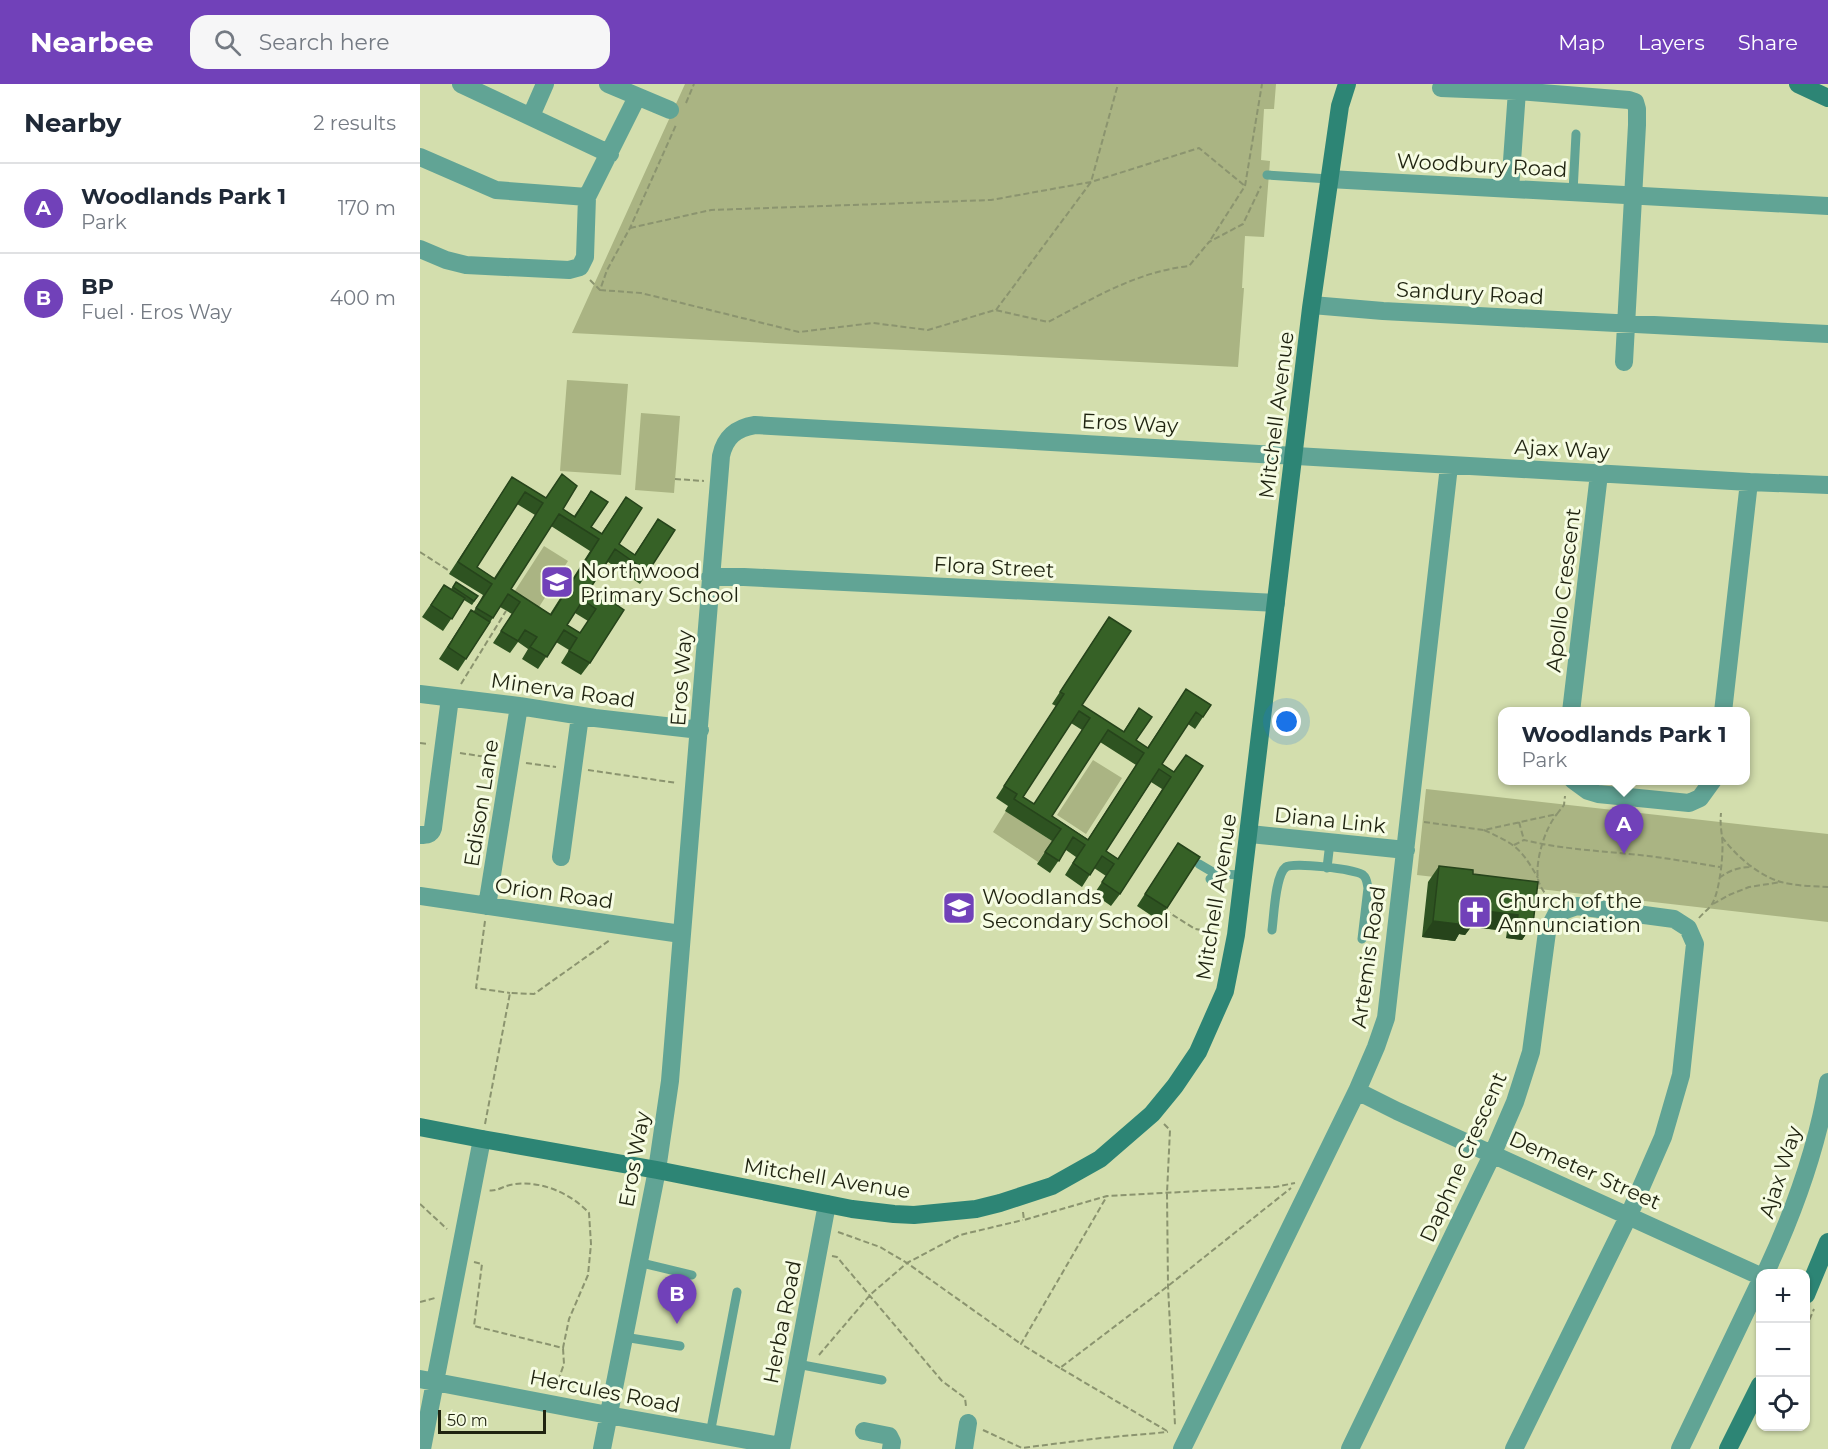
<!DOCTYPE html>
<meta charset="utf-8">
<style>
:root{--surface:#fff;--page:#f6f6f7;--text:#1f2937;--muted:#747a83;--line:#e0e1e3;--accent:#7141b9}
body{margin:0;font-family:Montserrat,sans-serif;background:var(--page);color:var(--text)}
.controls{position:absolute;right:18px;bottom:18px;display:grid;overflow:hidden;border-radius:12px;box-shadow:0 2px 4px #0004}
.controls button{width:54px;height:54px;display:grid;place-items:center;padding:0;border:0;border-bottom:2px solid var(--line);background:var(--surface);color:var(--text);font:30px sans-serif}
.scale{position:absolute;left:18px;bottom:15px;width:108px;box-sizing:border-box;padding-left:6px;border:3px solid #1f2310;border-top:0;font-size:16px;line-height:21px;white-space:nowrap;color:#1f2310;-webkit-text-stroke:4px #f6fce3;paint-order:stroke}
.you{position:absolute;left:867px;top:638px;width:21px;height:21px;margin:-15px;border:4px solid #fff;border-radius:50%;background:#1a73e8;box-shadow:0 0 0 9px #1a73e833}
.badge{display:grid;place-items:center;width:39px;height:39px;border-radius:50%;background:var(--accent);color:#fff;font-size:20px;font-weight:700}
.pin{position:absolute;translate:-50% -50px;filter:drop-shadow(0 2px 3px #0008)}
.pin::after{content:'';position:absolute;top:32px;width:21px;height:18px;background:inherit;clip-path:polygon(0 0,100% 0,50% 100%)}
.popup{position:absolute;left:1078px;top:623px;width:252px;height:78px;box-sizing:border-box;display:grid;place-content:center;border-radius:12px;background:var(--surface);filter:drop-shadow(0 2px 4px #0005);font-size:20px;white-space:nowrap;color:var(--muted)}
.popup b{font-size:22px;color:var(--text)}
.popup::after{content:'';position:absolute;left:50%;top:100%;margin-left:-12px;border:12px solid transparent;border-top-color:var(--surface)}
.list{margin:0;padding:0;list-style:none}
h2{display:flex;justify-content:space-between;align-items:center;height:78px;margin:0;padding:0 24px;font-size:26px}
h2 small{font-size:20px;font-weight:400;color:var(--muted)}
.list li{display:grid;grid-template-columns:39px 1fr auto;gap:18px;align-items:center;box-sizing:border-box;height:90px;padding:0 24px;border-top:2px solid var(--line)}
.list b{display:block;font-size:22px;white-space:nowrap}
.list p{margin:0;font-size:20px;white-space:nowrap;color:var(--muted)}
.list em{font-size:20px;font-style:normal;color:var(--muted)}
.icon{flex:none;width:33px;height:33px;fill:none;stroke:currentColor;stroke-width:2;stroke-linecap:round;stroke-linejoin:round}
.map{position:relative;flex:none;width:1408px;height:1365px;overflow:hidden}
header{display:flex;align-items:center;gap:36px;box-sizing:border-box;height:84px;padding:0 30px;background:var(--accent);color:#fff}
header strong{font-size:28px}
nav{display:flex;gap:33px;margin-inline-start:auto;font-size:21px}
.search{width:420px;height:54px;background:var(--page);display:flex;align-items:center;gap:15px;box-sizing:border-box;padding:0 21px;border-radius:18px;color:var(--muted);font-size:22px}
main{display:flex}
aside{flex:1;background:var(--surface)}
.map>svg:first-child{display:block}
.green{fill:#aab483}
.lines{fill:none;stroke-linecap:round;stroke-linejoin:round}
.path{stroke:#8b946f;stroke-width:2;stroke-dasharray:6 3;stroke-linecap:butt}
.lane{stroke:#61a495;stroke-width:9}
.street{stroke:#61a495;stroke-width:18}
.secondary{stroke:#2d8575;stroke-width:18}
.wall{fill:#2e5321;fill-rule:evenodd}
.shaded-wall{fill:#26441b}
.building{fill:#366126;stroke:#26441b;stroke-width:1.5;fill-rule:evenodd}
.labels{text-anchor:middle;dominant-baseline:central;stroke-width:6;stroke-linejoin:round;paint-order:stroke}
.street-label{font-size:21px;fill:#1f2310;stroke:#f6fce3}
.poi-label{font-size:21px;fill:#1f2310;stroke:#f6fce3;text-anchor:start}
</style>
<header>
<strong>Nearbee</strong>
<div class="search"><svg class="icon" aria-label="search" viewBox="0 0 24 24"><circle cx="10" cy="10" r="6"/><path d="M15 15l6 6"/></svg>Search here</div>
<nav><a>Map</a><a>Layers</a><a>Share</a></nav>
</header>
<main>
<aside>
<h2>Nearby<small>2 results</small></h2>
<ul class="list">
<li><span class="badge">A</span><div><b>Woodlands Park 1</b><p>Park</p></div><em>170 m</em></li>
<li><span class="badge">B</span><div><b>BP</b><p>Fuel · Eros Way</p></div><em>400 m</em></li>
</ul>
</aside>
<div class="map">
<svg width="1408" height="1365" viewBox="0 0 1408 1365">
<rect width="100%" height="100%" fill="#d3dead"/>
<path class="green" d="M265 0H856L854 25H844L841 76 850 77 844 153 825 152 822 204H824L818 283 152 249Z
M147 296 208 300 201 391 140 387Z
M221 329 260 332 254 409 215 406Z
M124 462 148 477 114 531 89 516Z
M673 676 702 694 666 750 637 731Z
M1006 705 1408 750V838L997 791Z
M586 727 632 757 618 778 573 748Z"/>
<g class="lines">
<path class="path" d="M266 19 274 0
M210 144 291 126 571 116 671 98 779 64 825 102
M791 155 825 102 842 0
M170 196 180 206 187 186 210 144 256 41
M180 206 221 209 379 248 453 239 508 246 575 226 628 238C674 214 716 188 769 182L789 158 823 140 841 102
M576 226 671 98 698 0
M255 395 284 397
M0 468 31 488
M41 600 86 527
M0 659 9 660
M40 669 73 674
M106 679 136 683
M168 686 257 699
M1004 738 1064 746 1137 730 1144 721 1145 712
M1099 738 1104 756
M1064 746C1096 761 1100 763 1118 794
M1302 753C1315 771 1339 792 1361 798 1375 802 1393 802 1408 803
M1094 761 1104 756C1145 766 1186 767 1228 772 1252 775 1276 779 1300 783
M1299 794C1310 786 1319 783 1332 783
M1129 816C1126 810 1119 802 1118 795 1115 777 1125 744 1137 730
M1293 820 1309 811 1329 803 1361 798
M745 826 775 845 799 849
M1279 834C1283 829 1289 825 1292 820 1300 807 1304 767 1302 753 1301 744 1300 738 1301 729
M65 837 56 904 90 909
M65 1040 90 909 114 910 190 856
M744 1040 750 1046 747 1109 748 1202 755 1341
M0 1120 27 1145
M603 1128 604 1136 687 1112 855 1103 875 1099
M418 1148 460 1163 487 1179 601 1260
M412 1172 417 1173 522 1297 545 1314 546 1322
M54 1178 62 1180 54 1242 143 1264 149 1235 168 1191 171 1160 169 1129C150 1108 117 1095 90 1101 81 1103 77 1108 67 1106
M0 1218 15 1214
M1386 1244 1394 1225
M399 1271 451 1210 487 1179 540 1151 603 1136
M640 1284 601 1260 687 1112
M135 1305 144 1280 143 1264
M563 1346 602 1364 681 1354 748 1348
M747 1347 640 1284 748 1202 871 1104"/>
<path class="lane" d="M847 91 909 95
M1153 108 1156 50
M779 780 796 790
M907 784 910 758
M790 795 796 790 824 791
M852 846C854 832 855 791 866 783 872 778 937 785 943 791 947 794 947 799 948 804L942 855
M218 1178 272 1191
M204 1253 260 1262
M377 1280 462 1296
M290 1350 317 1208"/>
<path class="street" d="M41 0 190 70
M188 0 250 26
M1021 4 1097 7
M111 32 125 0
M0 73 76 106 167 113
M909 95 1408 122
M1090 105 1097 7 1209 16 1215 18 1217 25V41L1204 278
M0 165 26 176 46 181 149 186 160 183 165 173 167 113 217 13
M892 221 963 227 1408 250
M290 493H324L856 519
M0 610 99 622 175 634 280 646
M1151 628 1179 390
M1303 628 1329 398
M1153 696 1168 707 1178 710 1269 719 1280 714 1293 696
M830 750 986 766
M0 751C6 751 11 751 13 744L30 614
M141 773 160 632
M0 812 261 850
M67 822 99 622
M937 1007 977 1027 1340 1192
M1345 1190C1374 1128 1397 1066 1408 998
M0 1295 188 1331 361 1362
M444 1347 469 1352 472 1358 471 1365
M2 1365 62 1055
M182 1365 237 1086 250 997 301 372C305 353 316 344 335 341L1329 398 1408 401
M361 1365 407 1120
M544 1365 548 1339
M762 1365 937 1007 956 963 966 934 1029 382
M930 1365 1073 1069 1095 1018 1111 968 1127 848 1137 829 1157 822 1254 835 1268 844 1275 860 1261 991 1243 1053 1209 1131 1094 1365
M1260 1365 1340 1198"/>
<path class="secondary" d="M1378 0 1408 14
M0 1043 62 1055 237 1086 432 1125 474 1130 494 1131 556 1125 580 1119 632 1102 680 1075 732 1030 755 1002 778 968 805 907 816 851 891 224 920 22 927 0
M1386 1211 1408 1158
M1308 1365 1340 1301"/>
</g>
<path class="wall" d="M142 390 143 425 154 432 171 407V443L181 450 206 413 199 460 214 471 238 435 228 488 220 500 188 478 166 511 179 520 194 519 170 579 161 591 141 579 149 566 136 558 118 585 102 575 108 565 98 558 90 569 73 559 92 530 80 523 38 587 19 575 51 526 54 527 63 511 29 490 92 393 126 414ZM97 420 115 431 74 494 57 483ZM131 442 170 467 130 530 91 505ZM155 529 168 537 160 549 147 541Z
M36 498 58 512 52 521 44 516 23 547 2 533 24 501 31 505Z
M689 533 662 621 703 648 719 624 716 656 727 664 766 605 791 621 775 645 768 640 742 680 754 688 700 810 691 822 674 810 686 792 674 784 662 803 645 791 656 773 646 766 630 789 617 780 632 757 585 727 588 722 576 714 636 622 632 620ZM651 639 662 646 614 720 603 713ZM680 658 716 681 668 755 632 732ZM731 698 742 705 698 775 686 767Z
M758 759 747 824 738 836 717 822Z
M1019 782 1053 790 1113 840 1102 856 1086 854 1087 847 1051 843 1045 851 1039 850 1035 857 1002 853 1008 798Z"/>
<path class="shaded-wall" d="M1057 826 1098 831 1087 847 1051 843 1045 851 1039 850 1035 857 1002 853 1013 837 1047 834Z
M1097 838 1113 840 1102 856 1086 854Z"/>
<path class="building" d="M142 390 157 402 143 425 155 433 171 407 188 418 171 443 182 450 206 413 222 424 199 460 215 471 238 435 255 446 228 488 195 465 166 511 179 520 190 506 199 511 194 519 204 526 170 579 149 567 157 554 144 546 127 573 110 563 117 553 105 546 98 557 81 547 100 518 88 510 73 534 56 524 72 500 38 478 92 393 126 414ZM105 408 123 419 75 495 57 483ZM139 430 179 455 131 531 91 505ZM163 516 176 525 160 549 147 541Z
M36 498 58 512 54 517 33 503Z
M24 501 45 514 32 535 11 521Z
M51 526 70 538 46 575 28 563Z
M689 533 711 547 662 621 704 648 719 624 732 633 716 656 728 664 766 605 791 621 783 633 776 628 742 680 754 688 766 671 783 682 700 810 682 798 694 780 682 772 670 791 653 779 665 761 653 753 639 777 625 768 641 745 594 715 597 710 584 702 644 610 640 608ZM659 627 670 634 614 720 603 713ZM688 646 724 669 668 756 632 732ZM739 685 751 693 698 775 686 767Z
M758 759 780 773 747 824 725 810Z
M1019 782 1053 786V790L1118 798 1113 840 1097 838 1098 831 1057 826 1056 835 1047 834 1046 841 1013 837Z"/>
<defs>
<symbol id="school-square" viewBox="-11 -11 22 22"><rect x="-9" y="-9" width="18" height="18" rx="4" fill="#7141b9" stroke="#f6fce3"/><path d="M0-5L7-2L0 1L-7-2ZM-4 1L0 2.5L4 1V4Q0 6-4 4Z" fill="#fff"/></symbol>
<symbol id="church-square" viewBox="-11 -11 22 22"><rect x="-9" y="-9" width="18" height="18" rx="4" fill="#7141b9" stroke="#f6fce3"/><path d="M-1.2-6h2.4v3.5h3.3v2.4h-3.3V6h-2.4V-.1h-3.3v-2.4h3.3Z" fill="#fff"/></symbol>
</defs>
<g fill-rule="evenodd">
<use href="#school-square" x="118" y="479" width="38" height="38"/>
<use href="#school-square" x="520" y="805" width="38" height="38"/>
<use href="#church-square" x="1036" y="809" width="38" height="38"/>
</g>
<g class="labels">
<g class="street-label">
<text transform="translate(1062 81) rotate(3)">Woodbury Road</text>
<text transform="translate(1050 209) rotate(3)">Sandury Road</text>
<text transform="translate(856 331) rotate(-83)">Mitchell Avenue</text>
<text transform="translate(710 339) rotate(3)">Eros Way</text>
<text transform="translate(1142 365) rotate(3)">Ajax Way</text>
<text transform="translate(574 483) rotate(3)">Flora Street</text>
<text transform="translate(1143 506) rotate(-83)">Apollo Crescent</text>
<text transform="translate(261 594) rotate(-86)">Eros Way</text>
<text transform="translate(143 606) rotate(8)">Minerva Road</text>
<text transform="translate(61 719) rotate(-81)">Edison Lane</text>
<text transform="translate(910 736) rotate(6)">Diana Link</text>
<text transform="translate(134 809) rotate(8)">Orion Road</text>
<text transform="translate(796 813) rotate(-81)">Mitchell Avenue</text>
<text transform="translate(948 873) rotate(-82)">Artemis Road</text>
<text transform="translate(1043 1073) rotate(-66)">Daphne Crescent</text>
<text transform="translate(214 1075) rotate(-80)">Eros Way</text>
<text transform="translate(1165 1086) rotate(24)">Demeter Street</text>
<text transform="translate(1360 1088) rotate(-72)">Ajax Way</text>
<text transform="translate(407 1094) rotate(9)">Mitchell Avenue</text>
<text transform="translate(362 1238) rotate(-79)">Herba Road</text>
<text transform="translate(185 1307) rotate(11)">Hercules Road</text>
</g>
<g class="poi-label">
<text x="160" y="486">Northwood<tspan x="160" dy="24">Primary School</tspan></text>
<text x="562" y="812">Woodlands<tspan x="562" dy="24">Secondary School</tspan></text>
<text x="1078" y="816">Church of the<tspan x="1078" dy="24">Annunciation</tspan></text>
</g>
</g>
</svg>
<div class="controls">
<button>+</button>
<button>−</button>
<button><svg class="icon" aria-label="locate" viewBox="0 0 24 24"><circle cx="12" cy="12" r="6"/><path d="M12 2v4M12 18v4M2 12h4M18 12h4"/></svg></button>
</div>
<div class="scale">50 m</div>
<div class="you"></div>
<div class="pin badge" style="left:1204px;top:770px">A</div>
<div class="popup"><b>Woodlands Park 1</b>Park</div>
<div class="pin badge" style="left:257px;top:1240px">B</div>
</div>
</main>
